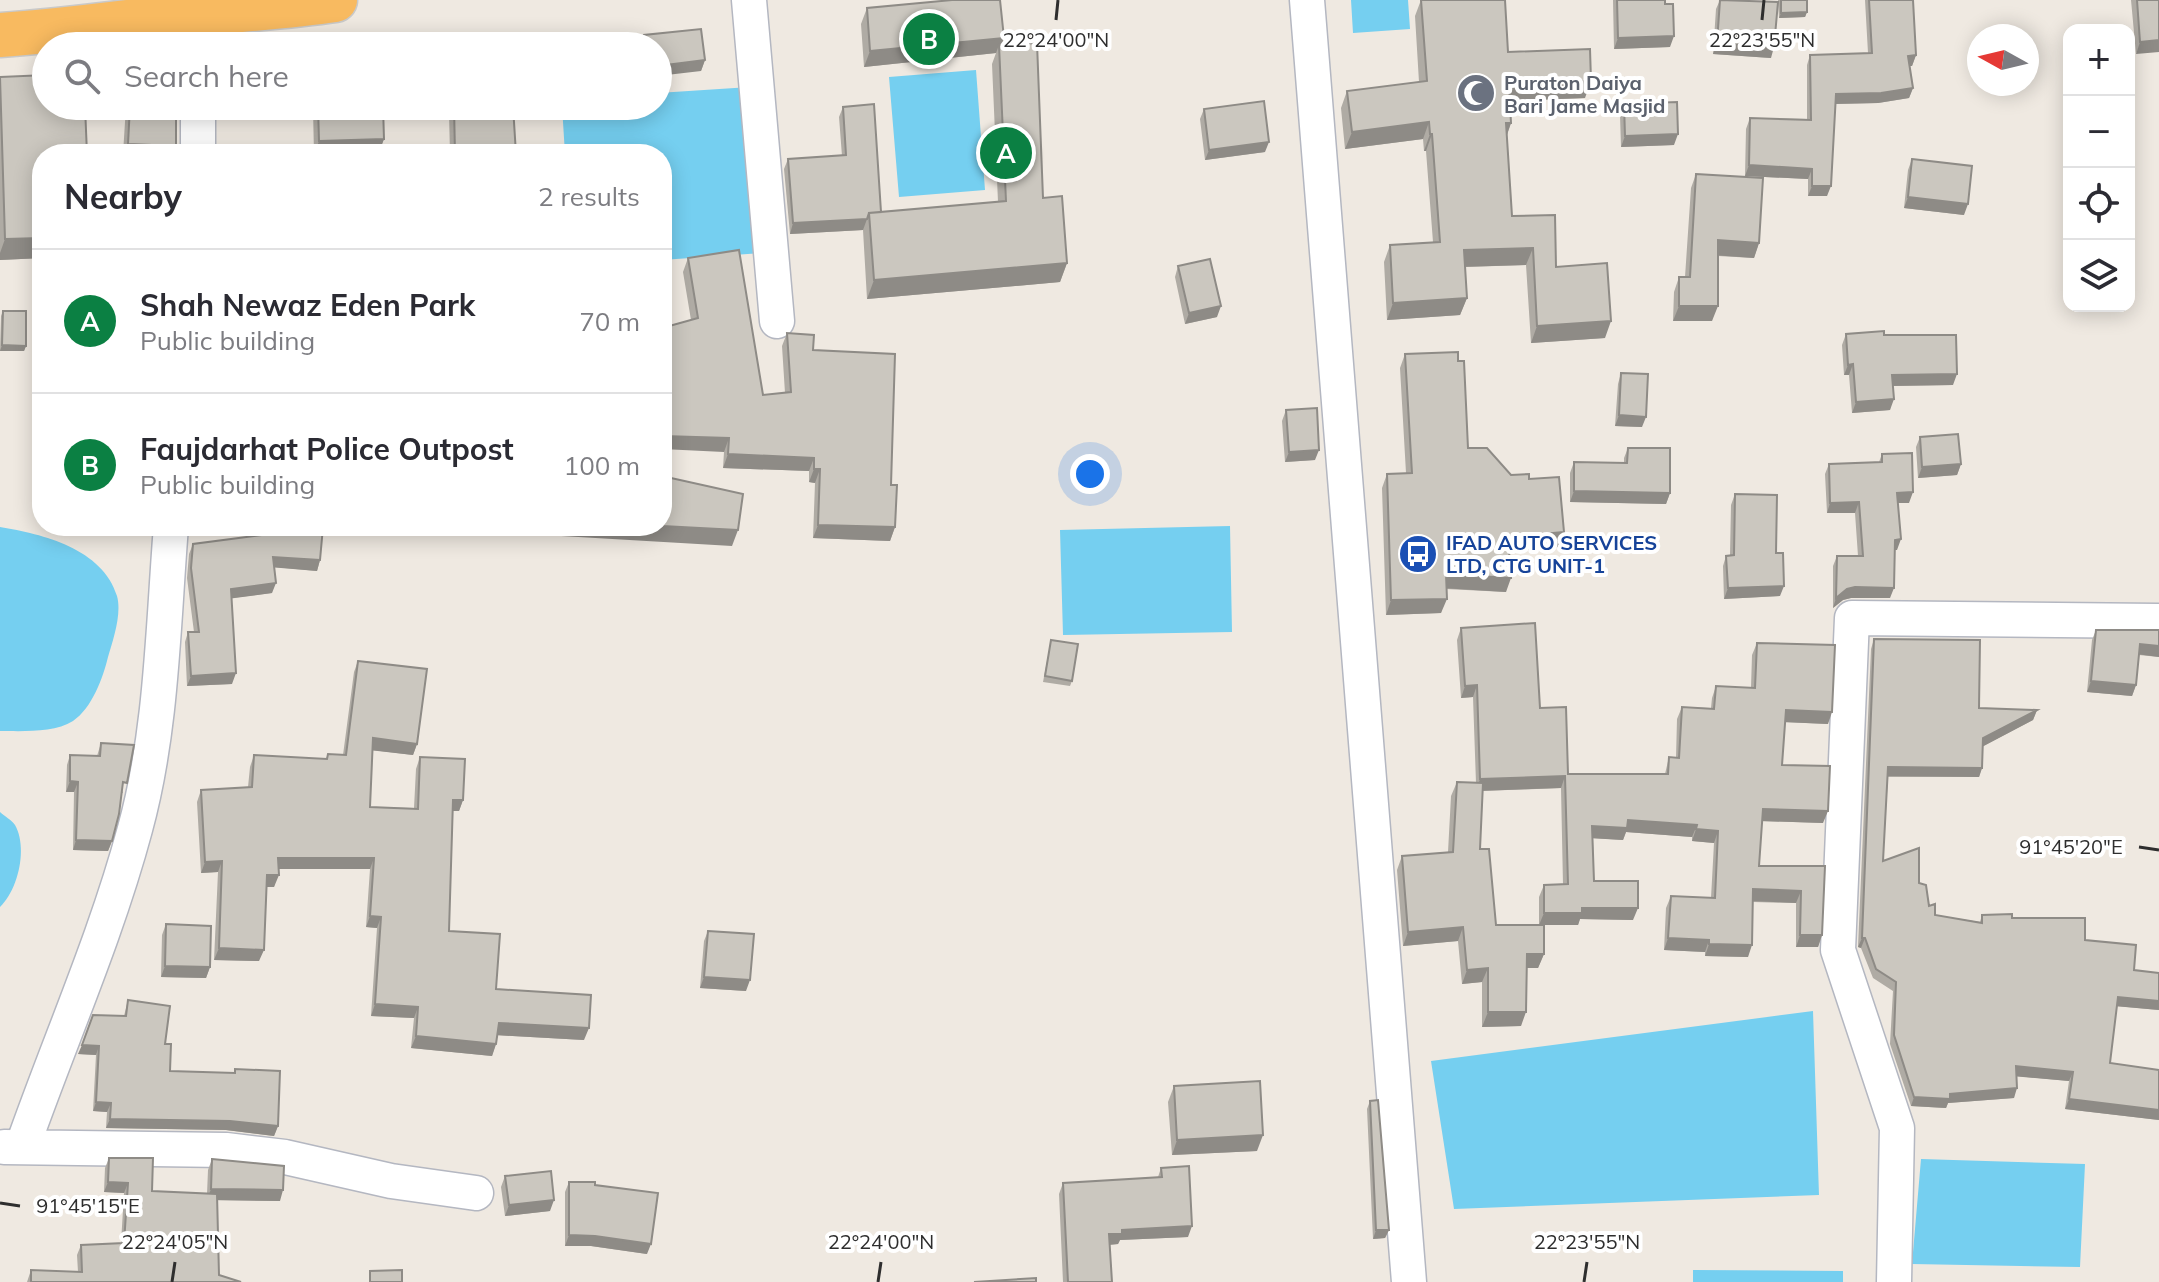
<!DOCTYPE html>
<meta charset="utf-8">
<style>
:root{--surface:#fff;--page:#f2f2f3;--text:#2b2b33;--muted:#7c7c81;--line:#e1e1e2;--accent:#0b8043}
body{margin:0;font-family:Mulish,sans-serif;background:var(--page);color:var(--text)}
.controls{position:absolute;right:24px;top:24px;display:grid;overflow:hidden;border-radius:16px;box-shadow:0 4px 20px #0003}
.controls button{width:72px;height:72px;display:grid;place-items:center;padding:0;border:0;border-bottom:2px solid var(--line);background:var(--surface);color:var(--text);font:40px sans-serif}
.compass{position:absolute;left:1967px;top:24px;width:72px;height:72px;border-radius:50%;background:var(--surface);box-shadow:0 4px 20px #0003;rotate:278deg}
.you{position:absolute;left:1090px;top:474px;width:28px;height:28px;margin:-20px;border:6px solid #fff;border-radius:50%;background:#1a73e8;box-shadow:0 0 0 12px #1a73e833}
.badge{display:grid;place-items:center;width:52px;height:52px;border-radius:50%;background:var(--accent);color:#fff;font-size:26px;font-weight:700}
.pin{position:absolute;translate:-50% -50%;border:4px solid #fff;box-shadow:0 2px 8px #0006}
.list{margin:0;padding:0;list-style:none}
h2{display:flex;justify-content:space-between;align-items:center;height:104px;margin:0;padding:0 32px;font-size:34px}
h2 small{font-size:26px;font-weight:400;color:var(--muted)}
.list li{display:grid;grid-template-columns:52px 1fr auto;gap:24px;align-items:center;box-sizing:border-box;height:144px;padding:0 32px;border-top:2px solid var(--line)}
.list b{display:block;font-size:30px;white-space:nowrap}
.list p{margin:0;font-size:26px;white-space:nowrap;color:var(--muted)}
.list em{font-size:26px;font-style:normal;color:var(--muted)}
.icon{flex:none;width:44px;height:44px;fill:none;stroke:currentColor;stroke-width:2;stroke-linecap:round;stroke-linejoin:round}
.map{position:relative;flex:none;width:2159px;height:1282px;overflow:hidden}
.search{position:absolute;background:var(--surface);box-shadow:0 4px 20px #0003;left:32px;top:32px;width:640px;height:88px;display:flex;align-items:center;gap:20px;box-sizing:border-box;padding:0 28px;border-radius:44px;color:var(--muted);font-size:30px}
.panel{position:absolute;background:var(--surface);box-shadow:0 4px 20px #0003;left:32px;top:144px;width:640px;height:392px;border-radius:32px}
.map>svg:first-child{display:block}
.water{fill:#75cff0}
.lines{fill:none;stroke-linecap:round;stroke-linejoin:round}
.minor-casing{stroke:#b4b7c1;stroke-width:37}
.trunk-casing{stroke:#c9c9c9;stroke-width:47}
.minor{stroke:#fff;stroke-width:34}
.trunk{stroke:#f8ba60;stroke-width:44}
.wall{fill:#afaba4}
.shaded-wall{fill:#8e8b86}
.building{fill:#cbc7bf;stroke:#8e8b86;stroke-width:2}
.ticks{fill:none;stroke:#2e2e2e;stroke-width:3}
.labels{text-anchor:middle;dominant-baseline:central;stroke-width:8;stroke-linejoin:round;paint-order:stroke}
.worship-label{font-size:20px;font-weight:bold;fill:#5b616d;stroke:#fff;text-anchor:start}
.transit-label{font-size:20px;font-weight:bold;fill:#164399;stroke:#fff;text-anchor:start}
.ticks-label{font-size:20px;text-anchor:middle;fill:#2e2e2e;stroke:#fff;stroke-width:8;stroke-linejoin:round;paint-order:stroke}
</style>
<div class="map">
<svg width="2159" height="1282" viewBox="0 0 2159 1282">
<rect width="100%" height="100%" fill="#efe9e1"/>
<path class="water" d="M1351 0H1408L1410 29 1353 33Z
M976 70 985 190 899 197 889 77Z
M750 87 762 253 662 260V154H565L562 106H658V93Z
M1230 526 1232 632 1063 635 1060 530Z
M0 527C43 534 103 549 117 596 122 614 113 640 108 657 103 678 92 708 73 721 54 733 22 731 0 731Z
M0 812C4 816 12 820 15 825 28 848 18 890 0 907Z
M1813 1011 1819 1195 1454 1209 1431 1061Z
M1921 1159 2085 1164 2080 1267 1912 1264Z
M1693 1270 1843 1271V1282H1693Z"/>
<g class="lines">
<defs>
<path id="minor" d="M749 0 777 321
M1307 0 1409 1282
M178 16 188 46
M198 154V106
M23 1145C60 1040 106 937 135 829 162 731 163 626 171 526
M4 1147 226 1150 285 1157 391 1181 476 1193
M1894 1282 1897 1128 1838 950 1852 618 2159 621"/>
<path id="trunk" d="M0 35C59 31 118 23 177 16 229 10 282 8 335 0"/>
</defs>
<use href="#minor" class="minor-casing"/>
<use href="#trunk" class="trunk-casing"/>
<use href="#minor" class="minor"/>
<use href="#trunk" class="trunk"/>
</g>
<path class="wall" d="M1421 0 1585 98 1510 101 1511 123 1507 135 1512 216 1556 267 1605 338 1531 343 1526 265 1465 267 1467 298 1460 315 1387 320 1384 262 1390 245 1433 242 1426 151H1424L1423 139 1345 149 1341 108 1347 91 1419 82 1415 16Z
M1613 0H1665L1670 47 1614 49Z
M1720 0 1771 58 1713 54 1716 9Z
M1778 0H1807V12L1805 17 1779 18Z
M1865 0H1913L1916 55 1912 66H1910L1913 88 1909 98 1878 103 1836 104 1827 196H1808V179L1745 176 1746 129 1750 118 1807 119V65L1810 55 1868 53Z
M2131 0H2159L2136 54Z
M867 8 1004 38 1001 45 1043 198 1067 263 1060 282 867 299 863 230 790 234 784 169 788 159 842 156 839 117 843 107 881 212 998 202 992 64 996 53 864 67 861 24Z
M644 35 705 60 701 71 658 46H640Z
M0 77 42 154V258L0 260Z
M1624 104 1674 145 1621 147 1620 115Z
M126 106H182L178 117H176V154H123Z
M217 106H513L516 154H450L449 113 383 114 384 139 379 152 314 154 313 109 218 110Z
M1204 109 1265 152 1205 160 1200 119Z
M1912 159 1964 215 1904 208 1908 170Z
M1696 174 1759 243 1754 258 1718 256 1712 321H1673L1674 292 1679 277H1685L1691 188Z
M688 258 763 395 785 393 782 346 787 333 813 350 891 485 895 527 890 541 813 538 815 483 809 482V471L723 468 724 452 691 320 683 272Z
M1178 266 1217 317 1185 324 1175 277Z
M3 311 26 346 24 351H0L1 316Z
M1846 334 1884 335 1953 385 1893 386 1890 410 1852 413 1849 375H1844L1842 345Z
M1405 354 1458 361 1468 448 1511 475 1529 479 1564 532 1559 547 1509 551 1506 592 1446 589 1441 613 1386 615 1382 488 1387 474 1406 473 1400 368Z
M1621 373 1642 427 1615 426 1618 384Z
M1286 410 1315 460 1285 462 1282 421Z
M1920 437 1961 464 1957 475 1918 478 1916 447Z
M1628 448 1670 493 1666 504 1570 502V473L1574 462 1624 463V458Z
M1882 454 1909 503H1898L1897 550H1894L1890 598H1851L1843 600 1833 608V566L1837 556H1858L1855 513H1827L1825 474 1829 464 1879 462Z
M1735 494 1776 553 1780 596 1724 599 1723 566 1726 556 1730 555 1731 505Z
M193 544 320 560 317 571 274 567 272 593 232 598V684L187 686 185 642 188 632H194L187 578 189 554Z
M1461 628 1540 708 1568 774H1665L1669 757 1676 758 1677 719 1682 707 1711 708 1712 698 1716 686 1751 688 1752 655 1757 643 1828 724 1785 722 1782 765 1823 823 1762 821 1759 866H1825L1822 935 1818 947H1796V903L1753 902 1748 957 1705 956V952L1664 950 1666 908 1671 896 1711 898 1714 843 1692 841V837L1626 832 1623 840 1593 838 1594 881 1633 920 1580 919 1578 925H1539V897L1544 885H1563L1561 788 1483 791 1480 849 1496 925 1544 954 1538 968H1527L1521 1026 1482 1027V982L1462 984 1458 941 1403 946 1397 870 1402 856 1448 852 1451 796 1457 782 1476 783 1473 697 1461 698 1457 640Z
M2096 630H2159V657L2139 655 2136 685 2132 696 2087 692 2092 640Z
M1874 639 1979 708 2037 710 2033 720 1983 746 1982 768 1979 777H1888L1883 861 1919 883 1929 906 1935 915 1980 922 1982 915 2012 918 2085 940 2134 970 2159 973V1010L2116 1006 2110 1063 2159 1070V1120L2065 1109 2069 1081 2016 1076 2014 1098 1948 1103 1946 1108 1911 1106 1890 1044 1893 991 1873 978 1861 948 1858 947 1871 649Z
M1051 640 1072 681 1070 686 1043 682Z
M358 661 417 744 413 755 372 750 370 807 414 808 416 769 420 757 463 800 459 811H453L449 931 496 989 584 1040 497 1035 496 1044 492 1056 411 1048 414 1018 371 1016 377 928 366 927 370 869H278L274 887H266L259 961 214 960 218 872 201 873 197 802 201 790 248 787 250 767 254 755 326 759 328 754 343 755 354 672Z
M101 743 123 793H122L112 841 108 851 73 850 74 792H66L67 765 70 755 97 756Z
M166 924 210 967 206 978 161 977 162 935Z
M708 931 746 991 700 988 704 941Z
M128 1000 165 1044 170 1071 234 1073 235 1069 278 1126 274 1136 226 1130 106 1128 107 1112 93 1111 96 1055 78 1054 124 1016Z
M1174 1086 1257 1151 1172 1155 1168 1102Z
M1370 1101 1389 1230 1385 1238 1373 1239 1367 1109Z
M109 1158 152 1191 207 1194 208 1170 212 1159 280 1201 217 1200 219 1275 241 1282H27L31 1270 78 1272 77 1255 81 1245 121 1243 124 1193 104 1192 105 1168Z
M1161 1168 1188 1237 1120 1240 1118 1244 1110 1245 1112 1282H1063L1059 1194 1063 1183 1158 1177Z
M505 1176 550 1211 505 1216 501 1187Z
M569 1182 595 1185 647 1254 591 1246H565V1192Z"/>
<path class="shaded-wall" d="M1807 12 1805 17 1779 18 1781 13Z
M1674 36 1670 47 1614 49 1618 38Z
M1004 38 1000 49 999 45 996 53 864 67 870 51Z
M2159 40V52L2136 54 2140 42Z
M1717 43 1774 47 1771 58 1713 54Z
M1916 55 1912 66H1904L1908 56Z
M705 60 701 71 658 76V66Z
M1591 81 1585 98 1503 101 1509 84Z
M1913 88 1909 98 1878 103 1832 104 1836 94Z
M175 106H182L178 117 171 118Z
M219 106H314L313 109 218 110Z
M381 106H451L449 113 378 115Z
M1429 122 1423 139 1345 149 1352 132Z
M1506 123H1511L1505 140Z
M1430 134H1432L1426 151H1424Z
M1678 134 1674 145 1621 147 1625 136Z
M384 139 379 152 314 154 319 141Z
M1269 142 1265 152 1205 160 1209 150Z
M128 144 151 145 148 154H124Z
M1749 165 1812 169 1808 179 1745 176Z
M1812 186H1831L1827 196H1808Z
M1908 197 1968 204 1964 215 1904 208Z
M867 219 863 230 790 234 793 223Z
M42 238V258L0 260V253L5 239Z
M1718 240 1759 243 1754 258 1712 255Z
M1533 248 1526 265 1458 267 1464 250Z
M1067 263 1060 282 867 299 874 280Z
M1467 298 1460 315 1387 320 1393 303Z
M1221 306 1217 317 1185 324 1189 313Z
M1679 306H1718L1712 321H1673Z
M1611 321 1605 338 1531 343 1537 326Z
M2 345 26 346 24 351H0Z
M1853 364 1849 375H1844L1848 365Z
M1957 374 1953 385 1889 386 1892 375Z
M1894 399 1890 410 1852 413 1856 402Z
M1619 415 1646 417 1642 427 1615 426Z
M662 436 729 438 724 452 662 449Z
M1319 450 1315 460 1285 462 1289 452Z
M728 454 814 458 809 471 723 468Z
M1961 464 1957 475 1918 478 1922 467Z
M814 469H820L815 483 809 482Z
M1574 491 1670 493 1666 504 1570 502Z
M1913 492 1909 503H1893L1897 493Z
M1859 502 1855 513H1827L1830 503Z
M818 525 895 527 890 541 813 538Z
M512 526H662L738 530 732 546 510 533Z
M1564 532 1559 547 1502 552 1508 537Z
M1901 539 1897 550H1891L1895 540Z
M273 557 320 560 317 571 269 567Z
M1446 574 1511 578 1506 592 1441 588Z
M276 583 272 593 227 599 231 589Z
M1784 586 1780 596 1724 599 1728 588Z
M1855 587 1894 588 1890 598H1851L1843 600 1833 608 1836 598 1847 589Z
M1447 599 1441 613 1386 615 1391 600Z
M2140 644 2159 646V657L2136 654Z
M236 673 232 684 187 686 191 676Z
M2091 681 2136 685 2132 696 2087 692Z
M1477 685 1473 697 1461 698 1465 686Z
M1786 710 1832 712 1828 724 1782 722Z
M2037 710 2033 720 1980 748 1983 738Z
M373 738 417 744 413 755 369 750Z
M1888 767 1982 768 1979 777 1885 776Z
M1565 776 1561 788 1476 791 1480 779Z
M70 781 78 782 74 792H66Z
M453 800H463L459 811H449Z
M1763 809 1828 811 1823 823 1759 821Z
M1628 820 1697 825 1692 837 1626 832 1623 840 1588 838 1592 826Z
M1696 829 1718 831 1714 843 1692 841Z
M76 840 112 841 108 851 73 850Z
M278 858H374L370 869H274Z
M222 861 218 872 201 873 205 862Z
M267 875H279L274 887H262Z
M1753 889 1801 891 1796 903 1749 901Z
M1582 908H1638L1633 920 1580 919 1578 925H1539L1544 913Z
M370 916 381 917 377 928 366 927Z
M1463 927 1458 941 1403 946 1408 932Z
M1800 935H1822L1818 947H1796Z
M1668 938 1709 940 1705 952 1664 950Z
M1862 938H1865L1861 948 1858 947Z
M1709 944 1752 945 1748 957 1705 956Z
M219 948 264 950 259 961 214 960Z
M1527 954H1544L1538 968H1522Z
M165 966 210 967 206 978 161 977Z
M1488 968 1482 982 1462 984 1467 970Z
M704 977 750 980 746 991 700 988Z
M2118 997 2159 1001V1010L2114 1006Z
M375 1004 418 1007 414 1018 371 1016Z
M1488 1012H1526L1521 1026 1482 1027Z
M499 1023 589 1028 584 1040 494 1035Z
M416 1036 496 1044 492 1056 411 1048Z
M82 1045 99 1046 96 1055 78 1054Z
M2016 1066 2073 1072 2069 1081 2012 1076Z
M2017 1088 2014 1098 1948 1103 1946 1108 1911 1106 1914 1097Z
M2069 1099 2159 1110V1120L2065 1109Z
M96 1102 111 1103 107 1112 93 1111Z
M110 1119 230 1121 278 1126 274 1136 226 1130 106 1128Z
M1263 1135 1257 1151 1172 1155 1177 1140Z
M108 1182 128 1183 124 1193 104 1192Z
M211 1189 283 1190 280 1201 207 1200Z
M554 1200 550 1211 505 1216 509 1205Z
M1192 1226 1188 1237 1120 1240 1118 1244 1105 1245 1109 1234 1122 1230Z
M1376 1230H1389L1385 1238 1373 1239Z
M569 1235 595 1236 651 1244 647 1254 591 1246H565Z"/>
<path class="building" d="M952 0H1000L1004 38 870 51 867 8Z
M1421 0H1505L1508 52 1590 49 1591 81 1509 84 1511 123H1506L1512 216 1555 215 1556 267 1607 263 1611 321 1537 326 1533 248 1464 250 1467 298 1393 303 1390 245 1440 242 1432 134H1430L1429 122 1352 132 1347 91 1427 81Z
M1617 0H1665V4H1673L1674 36 1618 38Z
M1720 0 1778 2 1774 47 1717 43Z
M1781 0H1807V12L1781 13Z
M1869 0H1913L1916 55 1908 56 1913 88 1881 93 1836 94 1831 186H1812V169L1749 165 1750 118 1811 120 1810 55 1872 53Z
M2137 0H2159V40L2140 42Z
M701 29 705 60 658 66V46H645L644 35Z
M214 38 254 42 255 46H214Z
M438 43V46H322Z
M1037 43 1043 198 1062 196 1067 263 874 280 869 213 1006 201 999 45Z
M46 75V106H85L87 154H42V238L5 239 0 77Z
M1264 101 1269 142 1209 150 1204 109Z
M1677 102 1678 134 1625 136 1624 104Z
M874 104 881 212 869 213 867 219 793 223 788 159 846 155 843 107Z
M130 106H176V154H151V145L128 144Z
M318 106H383L384 139 319 141Z
M454 106H513L516 154H455Z
M1912 159 1972 166 1968 204 1908 197Z
M1696 174 1763 178 1759 243 1718 240V306H1679V277H1690Z
M739 250 763 395 791 392 787 333 814 335 813 350 895 354 891 485H897L895 527 818 525 820 469H814V458L728 454 729 438 662 436V328L698 318 688 258Z
M1210 259 1221 306 1189 313 1178 266Z
M3 311H26V346L2 345Z
M1884 331V335H1956L1957 374 1892 375 1894 399 1856 402 1853 364 1848 365 1846 334Z
M1458 352V361H1464L1468 448H1487L1511 475 1529 474V479L1559 477 1564 532 1508 537 1511 578 1446 574 1447 599 1391 600 1387 474 1412 473 1405 354Z
M1621 373 1648 374 1646 417 1619 415Z
M1317 408 1319 450 1289 452 1286 410Z
M1958 434 1961 464 1922 467 1920 437Z
M1628 448H1670V493L1574 491V462L1627 463Z
M1912 453 1913 492 1897 493 1901 539 1895 540 1894 588 1855 587 1847 589 1836 598 1837 556H1863L1859 502 1830 503 1829 464 1882 462V454Z
M662 476 743 494 738 530 662 526Z
M1735 494 1777 495 1776 553H1783L1784 586 1728 588 1726 556 1734 555Z
M323 527 320 560 273 557 276 583 231 589 236 673 191 676 188 632H199L191 568 193 544Z
M1535 623 1540 708 1566 707 1568 774H1668L1669 757 1679 758 1682 707 1714 709 1716 686 1755 688 1757 643 1835 645 1832 712 1786 710 1782 765 1830 766 1828 811 1763 809 1759 866H1825L1822 935H1800L1801 891 1753 889 1752 945 1709 944V940L1668 938 1671 896 1715 898 1718 831 1696 829 1697 825 1628 820 1627 828 1592 826 1594 881H1638V908H1582V913H1544V885L1568 884 1565 776 1480 779 1477 685 1465 686 1461 628Z
M2096 630H2159V646L2140 644 2136 685 2091 681Z
M1874 639 1980 640 1979 708 2037 710 1983 738 1982 768 1888 767 1883 861 1919 848V883L1926 885 1929 906 1935 904V915L1982 923V915L2012 914V918H2085V940L2136 945 2134 970 2159 973V1001L2118 997 2110 1063 2159 1070V1110L2069 1099 2073 1072 2016 1066 2017 1088 1950 1094V1099L1914 1097 1894 1035 1896 982 1876 969 1865 938H1862Z
M1051 640 1078 644 1072 681 1045 676Z
M358 661 427 669 417 744 373 738 370 807 418 809 420 757 465 759 463 800H453L449 931 500 934 496 989 591 995 589 1028 499 1023 496 1044 416 1036 418 1007 375 1004 381 917 370 916 374 858H278L279 875H267L264 950 219 948 222 861 205 862 201 790 252 787 254 755 327 759 328 754 346 755Z
M101 743 134 745 127 783 123 782 119 814 112 841 76 840 78 782 70 781V755L100 756Z
M1457 782 1483 783 1480 849H1489L1496 925H1544V954H1527L1526 1012H1488V968L1467 970 1463 927 1408 932 1402 856 1453 852Z
M166 924 211 926 210 967 165 966Z
M708 931 754 934 750 980 704 977Z
M128 1000 170 1006 165 1044H171L170 1071 235 1073V1069L280 1071 278 1126 230 1121 110 1119 111 1103 96 1102 99 1046 82 1045 93 1015 126 1016Z
M1260 1081 1263 1135 1177 1140 1174 1086Z
M1378 1100 1389 1230H1376L1370 1101Z
M109 1158H153L152 1191 217 1194 219 1275 241 1282H31V1270L82 1272 81 1245 124 1243 128 1183 108 1182Z
M212 1159 284 1166 283 1190 211 1189Z
M1189 1166 1192 1226 1122 1230V1234H1109L1112 1282H1068L1063 1183 1162 1177 1161 1168Z
M551 1171 554 1200 509 1205 505 1176Z
M569 1182H595V1185L658 1193 651 1244 595 1236 569 1235Z
M402 1270V1282H370V1271Z
M1036 1278V1282H974Z"/>
<path class="ticks" d="M1056 20 1058 0M1762 20 1764 0M2139 847 2159 850M0 1203 20 1206M172 1282 175 1262M878 1282 881 1262M1584 1282 1587 1262"/>
<defs>
<symbol id="mosque-disc" viewBox="-11 -11 22 22"><circle r="9.5" fill="#6b7280" stroke="#fff"/><path d="M3.5-4.9A6 6 0 1 0 3.5 4.9A5 5 0 1 1 3.5-4.9Z" fill="#fff"/></symbol>
<symbol id="bus-disc" viewBox="-11 -11 22 22"><circle r="9.5" fill="#1a4fb4" stroke="#fff"/><path d="M-5-6H5V4H4V6H2V4H-2V6H-4V4H-5ZM-3.5-4V0h7V-4ZM-3.5 1.2v1.5H-2V1.2ZM2 1.2v1.5H3.5V1.2Z" fill="#fff"/></symbol>
</defs>
<g fill-rule="evenodd">
<use href="#mosque-disc" x="1454" y="71" width="44" height="44"/>
<use href="#bus-disc" x="1396" y="532" width="44" height="44"/>
</g>
<g class="labels">
<g class="worship-label">
<text x="1504" y="82">Puraton Daiya<tspan x="1504" dy="23">Bari Jame Masjid</tspan></text>
</g>
<g class="transit-label">
<text x="1446" y="542">IFAD AUTO SERVICES<tspan x="1446" dy="23">LTD, CTG UNIT-1</tspan></text>
</g>
</g>
<g class="ticks-label">
<text x="1056" y="47">22°24'00"N</text>
<text x="1762" y="47">22°23'55"N</text>
<text x="2071" y="854">91°45'20"E</text>
<text x="88" y="1213">91°45'15"E</text>
<text x="175" y="1249">22°24'05"N</text>
<text x="881" y="1249">22°24'00"N</text>
<text x="1587" y="1249">22°23'55"N</text>
</g>
</svg>
<div class="controls">
<button>+</button>
<button>−</button>
<button><svg class="icon" aria-label="locate" viewBox="0 0 24 24"><circle cx="12" cy="12" r="6"/><path d="M12 2v4M12 18v4M2 12h4M18 12h4"/></svg></button>
<button><svg class="icon" aria-label="layers" viewBox="0 0 24 24"><path d="M12 4l9 5-9 5-9-5zM3 14l9 5 9-5"/></svg></button>
</div>
<svg class="compass" viewBox="-18 -18 36 36"><path d="M0-13l5 13h-10z" fill="#e53935"/><path d="M0 13l5-13h-10z" fill="#7c7c81"/></svg>
<div class="you"></div>
<div class="pin badge" style="left:1006px;top:153px">A</div>
<div class="pin badge" style="left:929px;top:39px">B</div>
<div class="search"><svg class="icon" aria-label="search" viewBox="0 0 24 24"><circle cx="10" cy="10" r="6"/><path d="M15 15l6 6"/></svg>Search here</div>
<section class="panel">
<h2>Nearby<small>2 results</small></h2>
<ul class="list">
<li><span class="badge">A</span><div><b>Shah Newaz Eden Park</b><p>Public building</p></div><em>70 m</em></li>
<li><span class="badge">B</span><div><b>Faujdarhat Police Outpost</b><p>Public building</p></div><em>100 m</em></li>
</ul>
</section>
</div>
